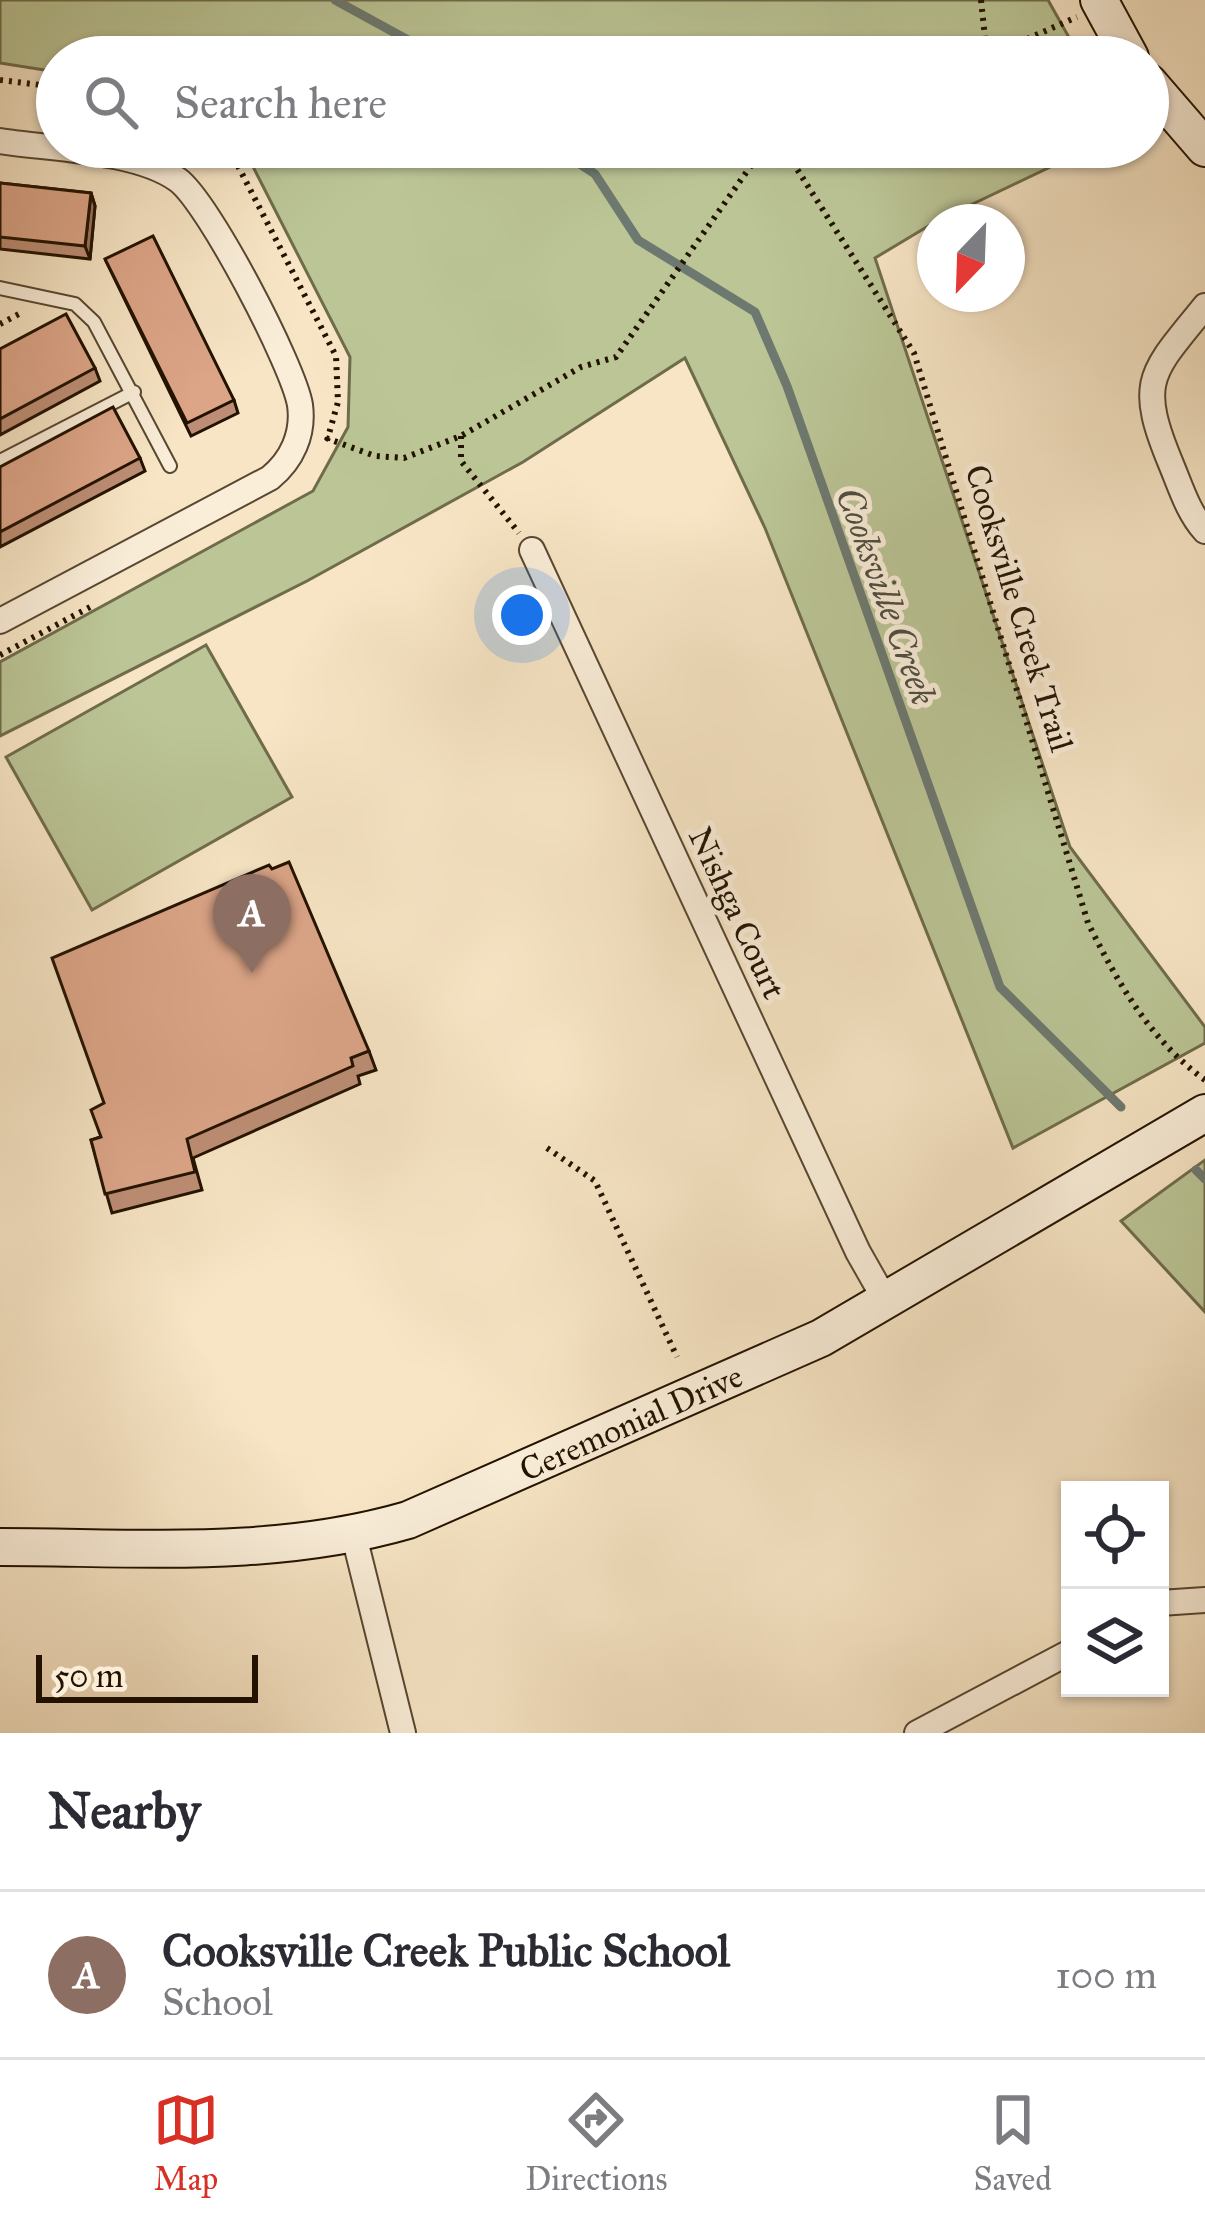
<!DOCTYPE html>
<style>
:root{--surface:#fff;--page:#f2f2f3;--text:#2b2b33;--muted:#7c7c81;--line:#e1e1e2;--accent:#d93025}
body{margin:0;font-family:"IM FELL Great Primer",serif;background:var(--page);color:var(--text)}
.controls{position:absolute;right:36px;bottom:36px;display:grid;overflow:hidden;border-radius:0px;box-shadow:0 3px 9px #0004}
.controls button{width:108px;height:108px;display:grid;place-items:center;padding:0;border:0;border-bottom:3px solid var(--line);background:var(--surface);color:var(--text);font:60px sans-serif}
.compass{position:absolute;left:917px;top:204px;width:108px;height:108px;border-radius:50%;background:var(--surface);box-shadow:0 3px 9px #0004;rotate:203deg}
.scale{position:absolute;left:36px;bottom:30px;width:222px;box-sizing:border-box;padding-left:12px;border:6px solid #231200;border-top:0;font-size:33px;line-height:42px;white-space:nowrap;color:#231200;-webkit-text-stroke:9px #faeed9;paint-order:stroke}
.you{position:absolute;left:522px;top:615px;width:42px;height:42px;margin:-30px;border:9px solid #fff;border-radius:50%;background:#1a73e8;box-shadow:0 0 0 18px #1a73e833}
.badge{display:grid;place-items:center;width:78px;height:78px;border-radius:50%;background:var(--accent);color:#fff;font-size:39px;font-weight:700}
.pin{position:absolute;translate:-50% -99px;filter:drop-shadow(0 3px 6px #0008)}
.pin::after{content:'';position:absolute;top:63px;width:42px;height:36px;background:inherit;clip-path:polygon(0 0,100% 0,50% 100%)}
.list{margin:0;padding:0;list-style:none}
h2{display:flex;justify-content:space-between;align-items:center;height:156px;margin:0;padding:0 48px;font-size:51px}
h2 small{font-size:39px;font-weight:400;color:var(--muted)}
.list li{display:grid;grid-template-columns:78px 1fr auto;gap:36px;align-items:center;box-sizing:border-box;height:168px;padding:0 48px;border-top:3px solid var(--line)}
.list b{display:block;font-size:45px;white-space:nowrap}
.list p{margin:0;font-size:39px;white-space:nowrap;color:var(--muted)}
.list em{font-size:39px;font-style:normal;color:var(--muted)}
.icon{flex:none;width:66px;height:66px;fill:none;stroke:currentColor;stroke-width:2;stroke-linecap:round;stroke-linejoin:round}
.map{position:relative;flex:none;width:1205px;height:1733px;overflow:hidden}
.search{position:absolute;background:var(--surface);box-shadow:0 3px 9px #0004;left:36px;right:36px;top:36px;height:132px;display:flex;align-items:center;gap:30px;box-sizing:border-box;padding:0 42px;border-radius:66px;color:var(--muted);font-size:45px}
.sheet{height:324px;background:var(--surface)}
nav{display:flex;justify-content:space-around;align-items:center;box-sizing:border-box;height:168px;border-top:3px solid var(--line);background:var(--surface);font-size:33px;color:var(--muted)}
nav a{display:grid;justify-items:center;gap:6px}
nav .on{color:var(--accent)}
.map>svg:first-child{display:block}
.green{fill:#bbc596;stroke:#6f6c4b;stroke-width:3}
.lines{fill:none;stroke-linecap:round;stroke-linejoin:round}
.stream{stroke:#6d7970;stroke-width:9}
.lane-casing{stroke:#584731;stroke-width:16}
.street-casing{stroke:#584731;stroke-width:28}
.secondary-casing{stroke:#231200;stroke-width:40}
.path{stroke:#231200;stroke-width:6;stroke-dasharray:3 6;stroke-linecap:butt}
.lane{stroke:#faeed9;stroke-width:12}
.street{stroke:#faeed9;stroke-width:24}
.secondary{stroke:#faeed9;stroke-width:36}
.wall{fill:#bd8e75;stroke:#231200;stroke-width:3}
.shaded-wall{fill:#9a745f;stroke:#231200;stroke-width:3}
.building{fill:#dca588;stroke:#231200;stroke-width:3}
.labels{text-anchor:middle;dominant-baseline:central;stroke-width:10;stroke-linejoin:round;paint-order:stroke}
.street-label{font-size:33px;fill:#231200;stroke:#faeed9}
.water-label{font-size:36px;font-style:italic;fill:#4e4e41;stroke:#faeed9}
</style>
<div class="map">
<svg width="1205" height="1733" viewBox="0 0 1205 1733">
<rect width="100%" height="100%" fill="#f7e5c5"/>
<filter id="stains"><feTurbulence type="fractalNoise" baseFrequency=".00167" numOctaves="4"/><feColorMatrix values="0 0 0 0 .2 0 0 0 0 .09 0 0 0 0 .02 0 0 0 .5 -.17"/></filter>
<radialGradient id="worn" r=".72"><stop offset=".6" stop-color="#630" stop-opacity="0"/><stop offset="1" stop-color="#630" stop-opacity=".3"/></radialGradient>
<path class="green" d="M0 0H1048L1080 57H57V72L0 63Z
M243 147H1092L935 222 875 258 1070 847 1205 1027V1043L1013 1148 765 528 685 358 523 462 307 581 0 736V662L313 491 348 427 350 357Z
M206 645 292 797 92 910 6 757Z
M1205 1160V1312L1121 1221Z"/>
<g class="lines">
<path class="stream" d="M335 0 439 57
M554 147 595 174 638 240 755 312 787 386 1000 987 1121 1107
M1196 1170 1205 1179"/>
<defs>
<path id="lane" d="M0 288 75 304 94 322 170 466
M0 461 134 392"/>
<path id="street" d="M0 141C51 149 137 150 178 180 209 203 294 367 300 405 304 434 292 460 270 478L0 621
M1205 306C1151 373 1136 380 1171 464 1181 488 1188 512 1205 531
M532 550 858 1252 887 1303
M354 1536 403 1733
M1160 1603 1205 1600
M917 1733 1070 1652"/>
<path id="secondary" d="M1099 0 1130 57
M1148 82 1205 148
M0 1547C139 1547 273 1559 408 1520L821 1338 1205 1113"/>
</defs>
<use href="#lane" class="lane-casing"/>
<use href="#street" class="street-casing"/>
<use href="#secondary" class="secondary-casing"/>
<path class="path" d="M981 0 987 56
M986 57 1077 17
M0 80 57 87
M219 147 236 162 336 356 338 402 326 444
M783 147 914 353 1088 923C1118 983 1150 1040 1205 1080
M0 324 19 314
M461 436V461L519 533
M326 438 375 456 404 458 461 436 581 367 616 357 755 160 769 147
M0 655 92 606
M547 1148 595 1181 677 1357"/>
<use href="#lane" class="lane"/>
<use href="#street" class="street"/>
<use href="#secondary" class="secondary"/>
</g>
<path class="wall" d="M0 183 91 193 95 206 90 259 0 249Z
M105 259 234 400 238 413 191 436Z
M0 349 95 368 100 381 0 435Z
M140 458 145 471 0 547V467Z
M369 1051 376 1070 358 1076 360 1084 193 1158 202 1190 112 1213 91 1140Z"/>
<path class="shaded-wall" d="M91 193 95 206 90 259 85 246Z"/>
<path class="building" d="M0 183 91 193 85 246 0 237Z
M153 236 234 400 187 423 105 259Z
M66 314 95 368 0 419V349Z
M113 407 140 458 0 532V467Z
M289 862 369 1051 351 1058 353 1066 187 1139 195 1172 105 1194 91 1140 101 1137 91 1110 104 1103 52 958 269 865 272 869Z"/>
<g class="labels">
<g class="street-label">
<text transform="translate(1019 608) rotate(73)">Cooksville Creek Trail</text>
<text transform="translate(737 913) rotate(65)">Nishga Court</text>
<text transform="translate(631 1423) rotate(-24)">Ceremonial Drive</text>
</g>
<g class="water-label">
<text transform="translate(886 596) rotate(70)">Cooksville Creek</text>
</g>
</g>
<rect width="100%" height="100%" filter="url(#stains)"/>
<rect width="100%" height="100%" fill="url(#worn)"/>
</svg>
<div class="controls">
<button><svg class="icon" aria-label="locate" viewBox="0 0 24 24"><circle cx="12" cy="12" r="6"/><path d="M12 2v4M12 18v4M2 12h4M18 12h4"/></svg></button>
<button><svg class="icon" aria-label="layers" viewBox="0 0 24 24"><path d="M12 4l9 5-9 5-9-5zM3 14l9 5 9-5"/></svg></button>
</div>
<svg class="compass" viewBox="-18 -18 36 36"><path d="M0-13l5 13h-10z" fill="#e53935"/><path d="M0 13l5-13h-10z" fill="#7c7c81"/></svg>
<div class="scale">50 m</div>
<div class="you"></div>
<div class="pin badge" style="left:252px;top:973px;background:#8d6e63">A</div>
<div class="search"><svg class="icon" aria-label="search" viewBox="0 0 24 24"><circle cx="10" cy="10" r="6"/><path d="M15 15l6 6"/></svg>Search here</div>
</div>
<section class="sheet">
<h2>Nearby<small></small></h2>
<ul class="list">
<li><span class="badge" style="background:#8d6e63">A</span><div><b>Cooksville Creek Public School</b><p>School</p></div><em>100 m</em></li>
</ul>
</section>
<nav>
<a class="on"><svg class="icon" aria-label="map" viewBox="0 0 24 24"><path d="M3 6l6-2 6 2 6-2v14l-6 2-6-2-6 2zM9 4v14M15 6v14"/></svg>Map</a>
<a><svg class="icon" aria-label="directions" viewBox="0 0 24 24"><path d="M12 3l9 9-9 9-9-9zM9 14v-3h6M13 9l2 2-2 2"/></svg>Directions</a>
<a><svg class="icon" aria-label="saved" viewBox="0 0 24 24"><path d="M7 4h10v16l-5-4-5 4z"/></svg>Saved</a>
</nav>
